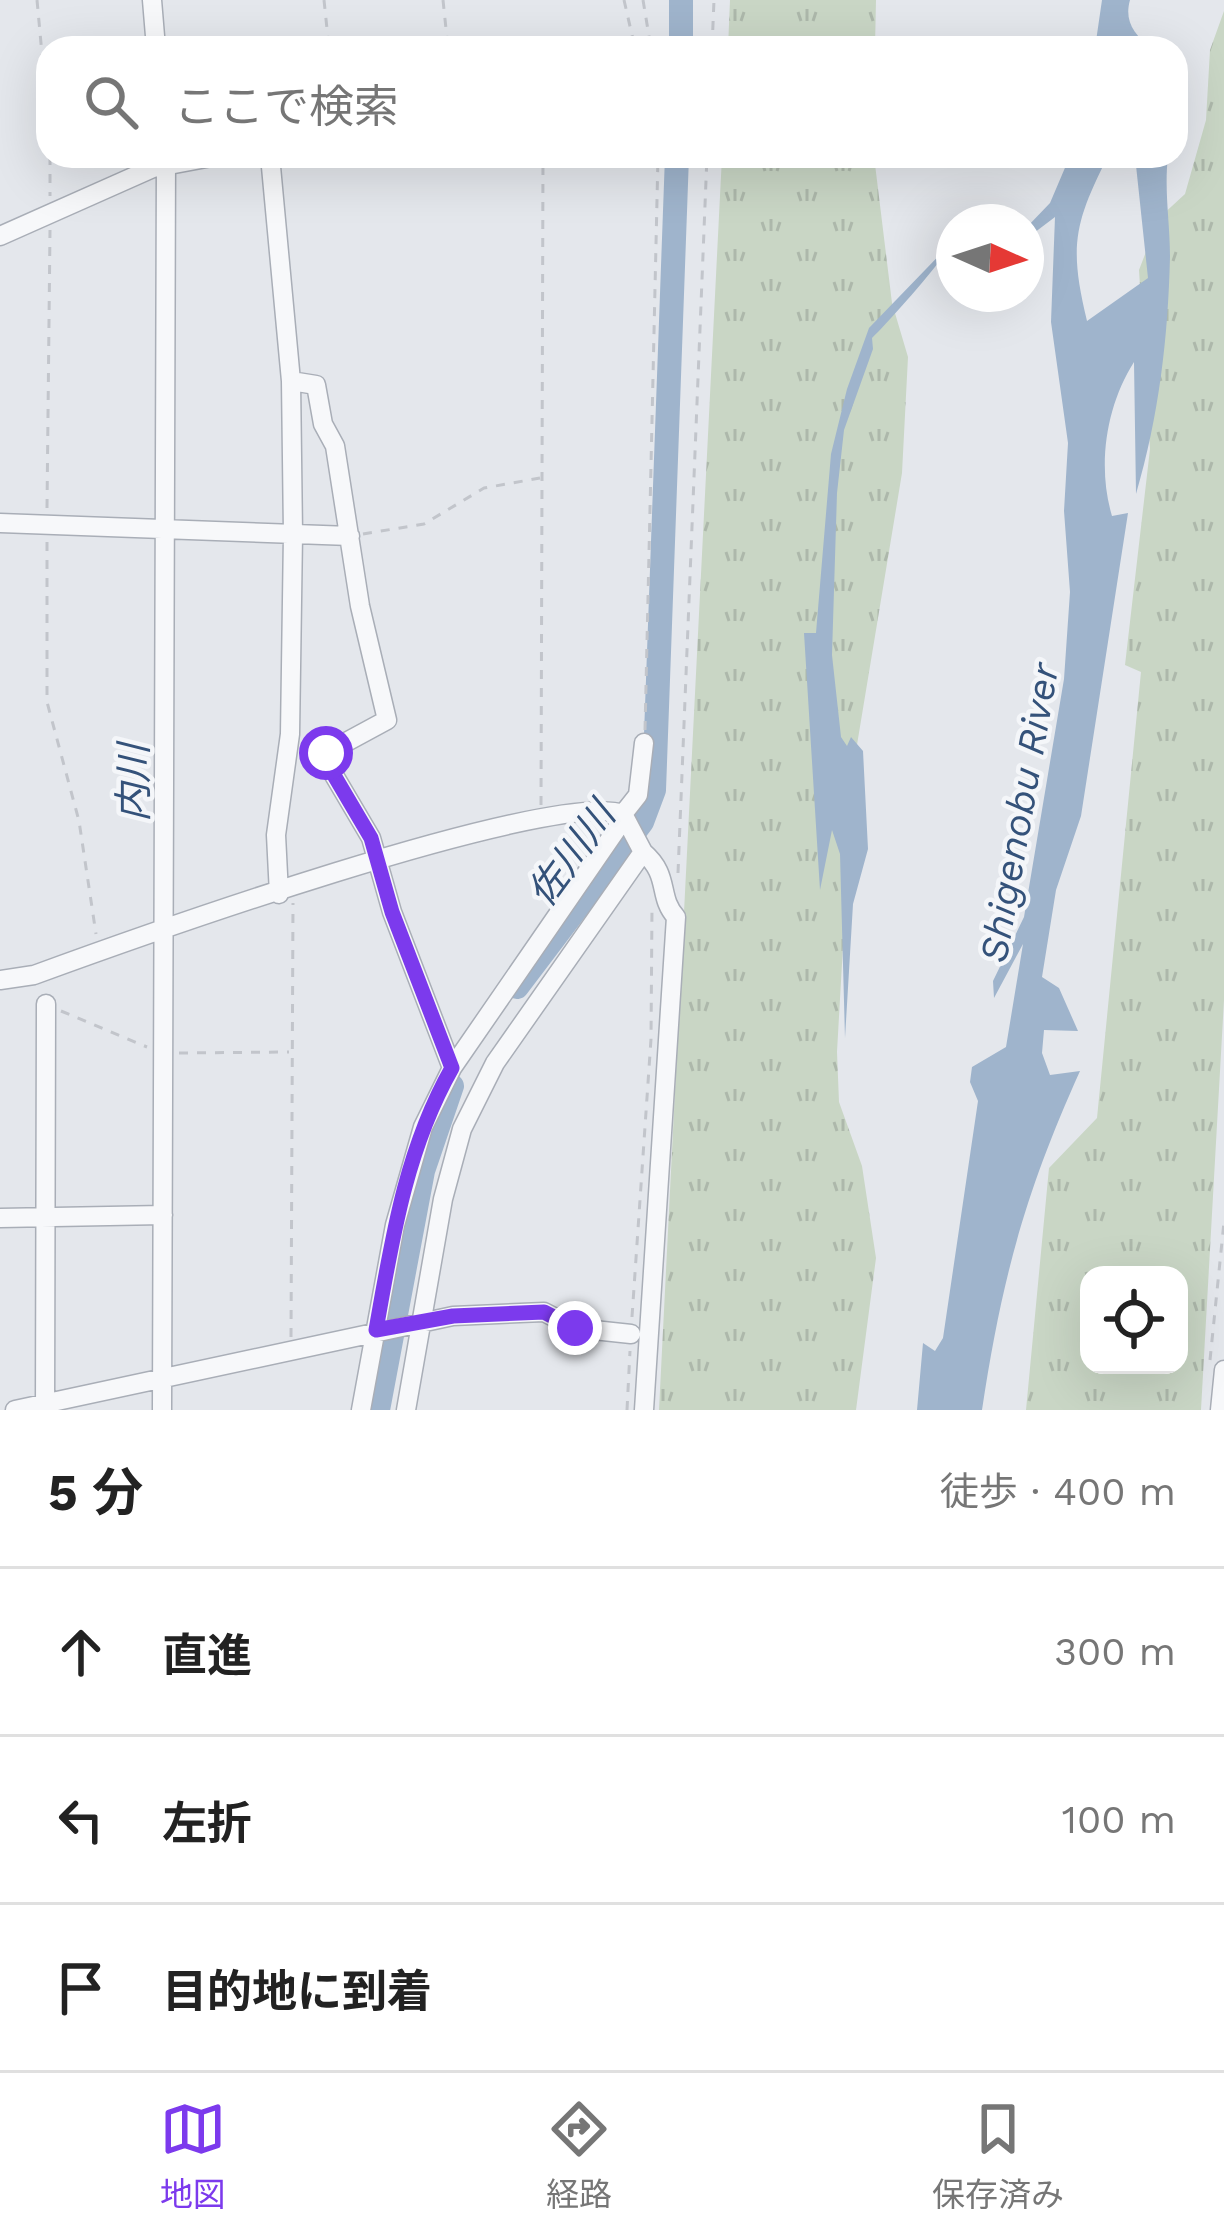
<!DOCTYPE html>
<html lang="ja">
<meta charset="utf-8">
<style>
:root{--surface:#fff;--page:#f6f6f6;--text:#222;--muted:#767676;--line:#e0e0e0;--accent:#7c3aed}
body{margin:0;font-family:"Work Sans","Noto Sans JP",sans-serif;background:var(--page);color:var(--text)}
.controls{position:absolute;right:36px;bottom:36px;display:grid;overflow:hidden;border-radius:24px;box-shadow:0 12px 48px #0002}
.controls button{width:108px;height:108px;display:grid;place-items:center;padding:0;border:0;border-bottom:3px solid var(--line);background:var(--surface);color:var(--text);font:60px sans-serif}
.compass{position:absolute;left:936px;top:204px;width:108px;height:108px;border-radius:50%;background:var(--surface);box-shadow:0 12px 48px #0002;rotate:93deg}
.stop{position:absolute;width:36px;height:36px;margin:-27px;border:9px solid #7c3aed;border-radius:50%;background:#fff}
.stop.end{background:#7c3aed;border-color:#fff;box-shadow:0 3px 12px #0008}
.list{margin:0;padding:0;list-style:none}
h2{display:flex;justify-content:space-between;align-items:center;height:156px;margin:0;padding:0 48px;font-size:51px}
h2 small{font-size:39px;font-weight:400;color:var(--muted)}
.list li{display:grid;grid-template-columns:78px 1fr auto;gap:36px;align-items:center;box-sizing:border-box;height:168px;padding:0 48px;border-top:3px solid var(--line)}
.list b{display:block;font-size:45px;white-space:nowrap}
.list em{font-size:39px;font-style:normal;color:var(--muted)}
.icon{flex:none;width:66px;height:66px;fill:none;stroke:currentColor;stroke-width:2;stroke-linecap:round;stroke-linejoin:round}
.map{position:relative;flex:none;width:1224px;height:1410px;overflow:hidden}
.search{position:absolute;background:var(--surface);box-shadow:0 12px 48px #0002;left:36px;right:36px;top:36px;height:132px;display:flex;align-items:center;gap:30px;box-sizing:border-box;padding:0 42px;border-radius:36px;color:var(--muted);font-size:45px}
.sheet{height:660px;background:var(--surface)}
nav{display:flex;justify-content:space-around;align-items:center;box-sizing:border-box;height:168px;border-top:3px solid var(--line);background:var(--surface);font-size:33px;color:var(--muted)}
nav a{display:grid;justify-items:center;gap:6px}
nav .on{color:var(--accent)}
.map>svg:first-child{display:block}
.grass{fill:url(#grass-tufts);fill-rule:evenodd}
.water{fill:#9fb4cc}
.lines{fill:none;stroke-linecap:round;stroke-linejoin:round}
.river{stroke:#9fb4cc;stroke-width:24}
.minor-casing{stroke:#a9aeb7;stroke-width:21}
.path{stroke:#c2c5cb;stroke-width:3;stroke-dasharray:9 9;stroke-linecap:butt}
.minor{stroke:#f7f8fa;stroke-width:18}
.route{stroke:#7c3aed;stroke-width:15}
.labels{text-anchor:middle;dominant-baseline:central;stroke-width:9;stroke-linejoin:round;paint-order:stroke}
.water-label{font-size:39px;font-style:italic;fill:#34527a;stroke:#f4f6f9}
</style>
<div class="map">
<svg width="1224" height="1410" viewBox="0 0 1224 1410">
<defs>
<pattern id="grass-tufts" width="24" height="20" patternUnits="userSpaceOnUse" patternTransform="scale(3)"><rect width="24" height="20" fill="#c9d6c5"/><path d="M3 7l-1-3M5 7V3M7 7l1-3M15 17l-1-3M17 17v-4M19 17l1-3" fill="none" stroke="#adb8ab"/></pattern>
</defs>
<rect width="100%" height="100%" fill="#e4e7ec"/>
<path class="grass" d="M730 0H876L875 48H728Z
M1224 11V1000L1201 1410H1026L1049 1168 1097 1118 1141 672 1125 665 1150 449 1139 270 1159 218 1185 194 1206 120 1210 50ZM1089 1275H1179V1365H1089Z
M722 156H874L892 303 908 357 902 473 853 769 837 1052 839 1102 862 1166 876 1258 856 1410H659Z"/>
<path class="water" d="M1102 0H1130C1124 21 1134 34 1151 48H1095Z
M1070 156H1108C1074 224 1069 246 1087 321L1148 278 1135 156H1168C1164 191 1170 222 1170 257 1168 338 1159 416 1136 494L1134 362C1106 406 1097 466 1112 516L1128 513 1081 816 1056 890 1042 977 1059 988 1078 1031 1044 1030 1042 1053 1050 1075 1080 1071C1025 1193 1002 1278 982 1410H917L923 1343 935 1351 943 1338 978 1101 970 1082 972 1067 1006 1047 1023 944 994 998 993 981 1024 917 1064 679 1070 592 1064 511 1068 443 1051 322 1055 217 1026 239V228L1050 203Z
M954 240C947 256 888 323 872 338L873 349 844 430 837 493 832 655 841 737 847 746 851 737 863 751 868 849 853 904 845 1038 840 854 832 830 820 890 804 633H816L831 454 847 389 869 328Z"/>
<g class="lines">
<path class="river" d="M681 0V48
M517 987 642 822 654 790 677 156
M378 1410 423 1171 452 1086"/>
<defs>
<path id="minor" d="M152 0 156 48
M270 156 291 381 293 534 290 734 276 835 279 894
M0 236 153 168 217 156
M291 381 316 385 323 424 335 446 360 606 387 720 326 753 325 760 371 838 392 912 452 1068
M0 523 350 536
M643 852C671 876 657 896 676 917L644 1410
M0 980 34 975C127 941 549 789 623 814L638 795 644 743
M0 1218 163 1215
M15 1410 453 1316 544 1312 575 1328 631 1334
M45 1410 46 1004
M162 1410 166 156
M361 1410 395 1225 423 1127 452 1068 623 820
M406 1410 443 1199 462 1129 495 1063 643 852 623 814
M1220 1410 1224 1370"/>
</defs>
<use href="#minor" class="minor-casing"/>
<path class="path" d="M37 0 48 119
M324 0 329 48
M443 0 448 48
M624 0 635 48
M643 0 651 48
M712 48 714 0
M50 156V196
M653 156 658 166
M47 508 50 230
M363 534 424 524 484 488 540 478
M47 542V702L79 821 96 934
M645 730 658 156
M541 805 543 156
M678 873 707 156
M61 1011 147 1047
M179 1053 289 1052
M632 1317 651 1039 652 908
M291 1337 293 903
M1210 1360 1224 1222
M627 1410 630 1351"/>
<use href="#minor" class="minor"/>
</g>
<g class="lines">
<path class="route" d="M326 753 325 760 371 838 392 912 452 1068C406 1149 392 1239 376 1330L453 1316 544 1312 575 1328"/>
</g>
<g class="labels">
<g class="water-label">
<text transform="translate(133 783) rotate(-90)">内川</text>
<text transform="translate(1019 813) rotate(-80)">Shigenobu River</text>
<text transform="translate(571 854) rotate(-54)">佐川川</text>
</g>
</g>
</svg>
<div class="controls">
<button><svg class="icon" aria-label="locate" viewBox="0 0 24 24"><circle cx="12" cy="12" r="6"/><path d="M12 2v4M12 18v4M2 12h4M18 12h4"/></svg></button>
</div>
<svg class="compass" viewBox="-18 -18 36 36"><path d="M0-13l5 13h-10z" fill="#e53935"/><path d="M0 13l5-13h-10z" fill="#767676"/></svg>
<div class="stop" style="left:326px;top:753px"></div>
<div class="stop end" style="left:575px;top:1328px"></div>
<div class="search"><svg class="icon" aria-label="search" viewBox="0 0 24 24"><circle cx="10" cy="10" r="6"/><path d="M15 15l6 6"/></svg>ここで検索</div>
</div>
<section class="sheet">
<h2>5 分<small>徒歩 · 400 m</small></h2>
<ul class="list">
<li><svg class="icon" aria-label="ahead" viewBox="0 0 24 24"><path d="M12 20V5M6 11l6-6 6 6"/></svg><div><b>直進</b></div><em>300 m</em></li>
<li><svg class="icon" aria-label="left" viewBox="0 0 24 24"><path d="M17 20v-9H6M10 6l-5 5 5 5"/></svg><div><b>左折</b></div><em>100 m</em></li>
<li><svg class="icon" aria-label="arrive" viewBox="0 0 24 24"><path d="M6 21V4h12l-3 4 3 4H6"/></svg><div><b>目的地に到着</b></div></li>
</ul>
</section>
<nav>
<a class="on"><svg class="icon" aria-label="map" viewBox="0 0 24 24"><path d="M3 6l6-2 6 2 6-2v14l-6 2-6-2-6 2zM9 4v14M15 6v14"/></svg>地図</a>
<a><svg class="icon" aria-label="directions" viewBox="0 0 24 24"><path d="M12 3l9 9-9 9-9-9zM9 14v-3h6M13 9l2 2-2 2"/></svg>経路</a>
<a><svg class="icon" aria-label="saved" viewBox="0 0 24 24"><path d="M7 4h10v16l-5-4-5 4z"/></svg>保存済み</a>
</nav>
